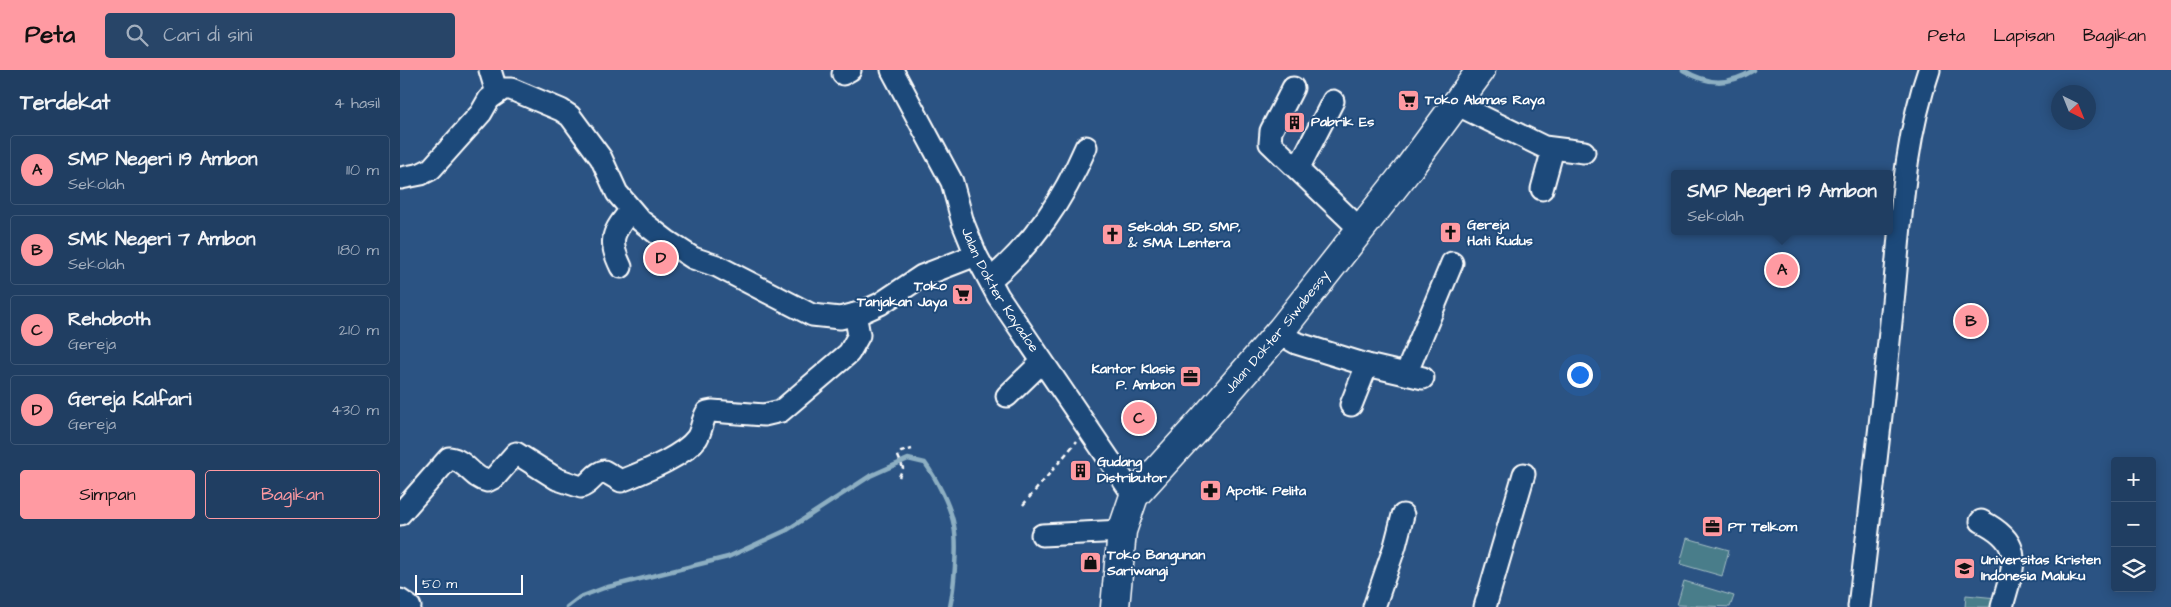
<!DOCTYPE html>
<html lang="id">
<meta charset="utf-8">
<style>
:root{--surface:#203e62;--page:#284568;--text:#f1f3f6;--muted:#a2aebe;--line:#3d5777;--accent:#ff9aa2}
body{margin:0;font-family:"Architects Daughter",sans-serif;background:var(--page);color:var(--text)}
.controls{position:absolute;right:15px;bottom:15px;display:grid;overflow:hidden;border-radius:5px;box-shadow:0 2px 12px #0003}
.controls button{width:45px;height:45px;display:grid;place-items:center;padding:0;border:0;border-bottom:1px solid var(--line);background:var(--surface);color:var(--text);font:25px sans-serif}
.compass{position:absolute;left:1651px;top:15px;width:45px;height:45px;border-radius:50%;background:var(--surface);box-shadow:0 2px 12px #0003;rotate:137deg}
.scale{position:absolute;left:15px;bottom:12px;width:108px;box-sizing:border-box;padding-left:5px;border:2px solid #fff;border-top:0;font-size:14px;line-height:18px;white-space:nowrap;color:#fff;-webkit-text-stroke:4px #1f4a7a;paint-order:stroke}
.you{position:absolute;left:1179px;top:304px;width:18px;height:18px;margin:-12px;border:4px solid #fff;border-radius:50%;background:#1a73e8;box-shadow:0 0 0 8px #1a73e833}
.badge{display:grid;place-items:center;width:32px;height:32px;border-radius:50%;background:var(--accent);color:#111;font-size:16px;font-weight:700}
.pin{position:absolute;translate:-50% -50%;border:2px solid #fff;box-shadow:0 1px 5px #0006}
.popup{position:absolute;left:1271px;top:100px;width:222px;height:65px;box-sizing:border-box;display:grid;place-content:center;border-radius:5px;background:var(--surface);filter:drop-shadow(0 1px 4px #0005);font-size:16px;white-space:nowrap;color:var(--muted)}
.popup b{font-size:19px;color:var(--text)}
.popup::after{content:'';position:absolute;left:50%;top:100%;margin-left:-10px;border:10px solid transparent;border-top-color:var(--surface)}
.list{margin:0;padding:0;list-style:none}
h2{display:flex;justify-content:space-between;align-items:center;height:65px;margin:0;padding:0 20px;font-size:21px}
h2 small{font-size:16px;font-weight:400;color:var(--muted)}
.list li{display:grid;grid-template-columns:32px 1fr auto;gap:15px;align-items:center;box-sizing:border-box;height:70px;margin:0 10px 10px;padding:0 10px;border:1px solid var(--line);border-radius:5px}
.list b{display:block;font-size:19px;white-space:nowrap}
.list p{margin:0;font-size:16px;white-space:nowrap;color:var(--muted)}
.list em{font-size:16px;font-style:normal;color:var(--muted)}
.actions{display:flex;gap:10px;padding:15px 20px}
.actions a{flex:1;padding:11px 0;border:1px solid var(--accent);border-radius:5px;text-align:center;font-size:18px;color:var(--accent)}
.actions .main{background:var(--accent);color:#111}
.icon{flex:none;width:28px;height:28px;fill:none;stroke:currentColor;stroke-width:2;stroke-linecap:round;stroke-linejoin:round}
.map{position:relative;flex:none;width:1771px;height:537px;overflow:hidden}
header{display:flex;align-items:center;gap:30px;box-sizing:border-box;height:70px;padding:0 25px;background:var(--accent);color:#111}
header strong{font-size:24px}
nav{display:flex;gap:28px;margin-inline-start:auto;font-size:18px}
.search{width:350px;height:45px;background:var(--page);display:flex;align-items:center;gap:12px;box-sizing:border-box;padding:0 18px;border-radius:5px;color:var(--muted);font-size:19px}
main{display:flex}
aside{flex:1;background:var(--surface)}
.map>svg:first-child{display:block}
.green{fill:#497d8a;stroke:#a4bec4}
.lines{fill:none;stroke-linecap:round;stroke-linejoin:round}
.stream{stroke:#8dafc2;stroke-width:4.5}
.minor-casing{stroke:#fff;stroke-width:25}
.major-casing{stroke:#fff;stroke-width:31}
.path{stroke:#fff;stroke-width:2.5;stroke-dasharray:5 4;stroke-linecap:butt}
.minor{stroke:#1f4a7a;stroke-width:21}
.major{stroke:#1f4a7a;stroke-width:28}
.labels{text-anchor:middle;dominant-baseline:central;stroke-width:4;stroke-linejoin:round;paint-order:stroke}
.poi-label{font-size:14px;font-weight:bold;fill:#fff;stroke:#1f4a7a;text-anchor:start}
.street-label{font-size:14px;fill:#fff;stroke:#1f4a7a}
</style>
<header>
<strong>Peta</strong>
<div class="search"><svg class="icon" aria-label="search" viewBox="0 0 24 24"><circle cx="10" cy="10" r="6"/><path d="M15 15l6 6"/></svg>Cari di sini</div>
<nav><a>Peta</a><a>Lapisan</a><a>Bagikan</a></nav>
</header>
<main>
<aside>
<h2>Terdekat<small>4 hasil</small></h2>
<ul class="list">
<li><span class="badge">A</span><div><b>SMP Negeri 19 Ambon</b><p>Sekolah</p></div><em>110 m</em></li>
<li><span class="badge">B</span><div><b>SMK Negeri 7 Ambon</b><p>Sekolah</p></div><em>180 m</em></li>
<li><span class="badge">C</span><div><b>Rehoboth</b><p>Gereja</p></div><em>210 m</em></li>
<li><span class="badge">D</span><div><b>Gereja Kalfari</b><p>Gereja</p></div><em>430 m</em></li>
</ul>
<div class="actions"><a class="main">Simpan</a><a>Bagikan</a></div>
</aside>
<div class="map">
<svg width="1771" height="537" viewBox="0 0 1771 537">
<rect width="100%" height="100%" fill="#2b5383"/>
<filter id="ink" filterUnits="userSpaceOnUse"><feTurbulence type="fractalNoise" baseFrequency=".02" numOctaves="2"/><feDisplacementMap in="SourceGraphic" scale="10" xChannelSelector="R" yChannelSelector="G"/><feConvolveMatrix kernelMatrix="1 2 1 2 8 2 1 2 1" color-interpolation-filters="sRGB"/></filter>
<g filter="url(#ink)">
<path class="green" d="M1287 468 1329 480 1322 506 1280 494Z
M1284 511 1334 526 1330 537 1277 535Z
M1566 525 1597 528V537H1565Z"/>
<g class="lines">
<path class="stream" d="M1283 0C1308 15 1328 16 1354 0
M167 537 180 527 204 518 328 487 387 460 470 406 508 389 525 393C536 408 551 437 554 456 558 475 554 518 550 537"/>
<defs>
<g id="minor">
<path d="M90 0 97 23"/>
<path id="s1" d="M492 0 552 112 563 153 576 185 598 226 734 426"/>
<path d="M443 4 450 0"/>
<path d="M893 18 871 61 870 73 961 160"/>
<path d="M1056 34 1144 77 1184 82"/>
<path d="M898 99 933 31"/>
<path d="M1 108 21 104 31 99 81 43 89 29 103 19H111L161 40 170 46 201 88 217 123 241 151 267 171 293 188 317 196 412 245 440 248 460 243 480 234 522 206 576 185"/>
<path d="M1142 119 1153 79"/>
<path d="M221 197C208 170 212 163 231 140"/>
<path d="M590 210C634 173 663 130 686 77"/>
<path d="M882 259 889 269 896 273 967 295 1023 308"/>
<path d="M1006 304 1052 193"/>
<path d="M607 326 642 292"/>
<path d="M951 335 967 295"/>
<path d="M0 444 49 388C66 390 72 408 87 411L95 407 116 383 157 409 181 417C191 414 194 403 204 401L221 411C243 402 283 387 297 368 302 360 302 350 307 342L312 341 364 345 381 341 449 283 459 265 455 244"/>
<path d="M1581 451C1627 474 1613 495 1602 537"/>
<path d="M642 465 722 461"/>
<path d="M0 530 10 537"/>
<path d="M974 537 995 476 1003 445"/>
<path d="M1085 537 1124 404"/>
<path d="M1459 537C1471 435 1483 334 1493 232 1501 154 1503 74 1529 0"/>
</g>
<g id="major">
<path id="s2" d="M715 537 722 461 734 426 803 350 882 259 1009 98 1081 0"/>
</g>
</defs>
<use href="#minor" class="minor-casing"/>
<use href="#major" class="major-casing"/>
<path class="path" d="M499 407 503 398 498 386 501 382 512 379
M623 435 677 371"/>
<use href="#minor" class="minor"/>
<use href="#major" class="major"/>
</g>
</g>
<defs>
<symbol id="supermarket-square" viewBox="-11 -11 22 22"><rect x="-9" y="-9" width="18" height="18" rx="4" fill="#ff9aa2" stroke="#1f4a7a"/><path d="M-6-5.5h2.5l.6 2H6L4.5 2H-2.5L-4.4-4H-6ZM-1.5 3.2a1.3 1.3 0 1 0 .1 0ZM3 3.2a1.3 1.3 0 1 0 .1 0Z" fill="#111"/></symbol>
<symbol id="building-square" viewBox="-11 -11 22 22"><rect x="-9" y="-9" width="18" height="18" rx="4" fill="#ff9aa2" stroke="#1f4a7a"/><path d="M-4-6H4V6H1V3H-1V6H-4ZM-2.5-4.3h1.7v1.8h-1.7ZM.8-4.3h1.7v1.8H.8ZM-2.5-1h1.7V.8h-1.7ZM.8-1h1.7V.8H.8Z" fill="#111"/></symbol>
<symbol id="church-square" viewBox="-11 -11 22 22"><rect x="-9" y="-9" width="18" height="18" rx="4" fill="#ff9aa2" stroke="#1f4a7a"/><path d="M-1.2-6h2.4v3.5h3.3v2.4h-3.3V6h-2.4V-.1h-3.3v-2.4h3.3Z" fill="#111"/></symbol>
<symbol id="office-square" viewBox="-11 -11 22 22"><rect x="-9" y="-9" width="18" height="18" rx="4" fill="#ff9aa2" stroke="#1f4a7a"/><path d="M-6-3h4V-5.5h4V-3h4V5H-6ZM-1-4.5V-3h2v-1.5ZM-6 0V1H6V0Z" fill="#111"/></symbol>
<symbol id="pharmacy-square" viewBox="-11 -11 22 22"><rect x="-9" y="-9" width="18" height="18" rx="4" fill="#ff9aa2" stroke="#1f4a7a"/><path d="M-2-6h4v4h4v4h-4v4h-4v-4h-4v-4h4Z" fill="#111"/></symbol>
<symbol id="shop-square" viewBox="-11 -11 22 22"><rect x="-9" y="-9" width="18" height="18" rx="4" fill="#ff9aa2" stroke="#1f4a7a"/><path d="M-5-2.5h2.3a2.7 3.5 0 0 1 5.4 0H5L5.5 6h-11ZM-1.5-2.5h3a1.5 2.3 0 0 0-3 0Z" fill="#111"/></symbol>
<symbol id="university-square" viewBox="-11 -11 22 22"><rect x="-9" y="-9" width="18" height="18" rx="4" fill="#ff9aa2" stroke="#1f4a7a"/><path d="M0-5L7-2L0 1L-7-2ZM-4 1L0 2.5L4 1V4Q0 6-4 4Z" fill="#111"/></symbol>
</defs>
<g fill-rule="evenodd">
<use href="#supermarket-square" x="996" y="18" width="25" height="25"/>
<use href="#building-square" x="882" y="40" width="25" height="25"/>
<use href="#church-square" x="1038" y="150" width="25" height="25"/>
<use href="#church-square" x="700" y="152" width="25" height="25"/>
<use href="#supermarket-square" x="550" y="212" width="25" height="25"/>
<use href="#office-square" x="778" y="294" width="25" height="25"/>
<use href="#building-square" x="668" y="388" width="25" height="25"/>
<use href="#pharmacy-square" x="798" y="408" width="25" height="25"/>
<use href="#office-square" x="1300" y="444" width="25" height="25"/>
<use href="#shop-square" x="678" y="480" width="25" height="25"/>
<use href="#university-square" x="1552" y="486" width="25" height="25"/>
</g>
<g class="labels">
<g class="poi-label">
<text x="1025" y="30">Toko Alamas Raya</text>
<text x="911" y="52">Pabrik Es</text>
<text x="1067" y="155">Gereja<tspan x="1067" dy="16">Hati Kudus</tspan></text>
<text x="728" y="157">Sekolah SD, SMP,<tspan x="728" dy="16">&amp; SMA Lentera</tspan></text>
<text x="547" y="216" text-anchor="end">Toko<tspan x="547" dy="16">Tanjakan Jaya</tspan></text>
<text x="775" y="299" text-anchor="end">Kantor Klasis<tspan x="775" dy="16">P. Ambon</tspan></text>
<text x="697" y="392">Gudang<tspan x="697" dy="16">Distributor</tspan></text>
<text x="826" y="421">Apotik Pelita</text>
<text x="1328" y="457">PT Telkom</text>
<text x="707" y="485">Toko Bangunan<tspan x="707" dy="16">Sariwangi</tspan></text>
<text x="1581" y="490">Universitas Kristen<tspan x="1581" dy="16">Indonesia Maluku</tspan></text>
</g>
<g class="street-label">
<text stroke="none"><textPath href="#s1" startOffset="246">Jalan Dokter Kayadoe</textPath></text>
<text stroke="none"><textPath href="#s2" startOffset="331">Jalan Dokter Siwabessy</textPath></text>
</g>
</g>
</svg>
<div class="controls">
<button>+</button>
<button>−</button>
<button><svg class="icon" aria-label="layers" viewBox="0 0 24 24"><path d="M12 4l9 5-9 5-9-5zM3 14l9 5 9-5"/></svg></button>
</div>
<svg class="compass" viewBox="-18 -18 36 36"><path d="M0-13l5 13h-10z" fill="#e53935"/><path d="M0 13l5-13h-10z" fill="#a2aebe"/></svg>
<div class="scale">50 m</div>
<div class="you"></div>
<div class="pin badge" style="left:1382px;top:200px">A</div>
<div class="popup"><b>SMP Negeri 19 Ambon</b>Sekolah</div>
<div class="pin badge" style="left:1571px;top:251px">B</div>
<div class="pin badge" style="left:739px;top:348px">C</div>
<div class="pin badge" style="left:261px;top:188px">D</div>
</div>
</main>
